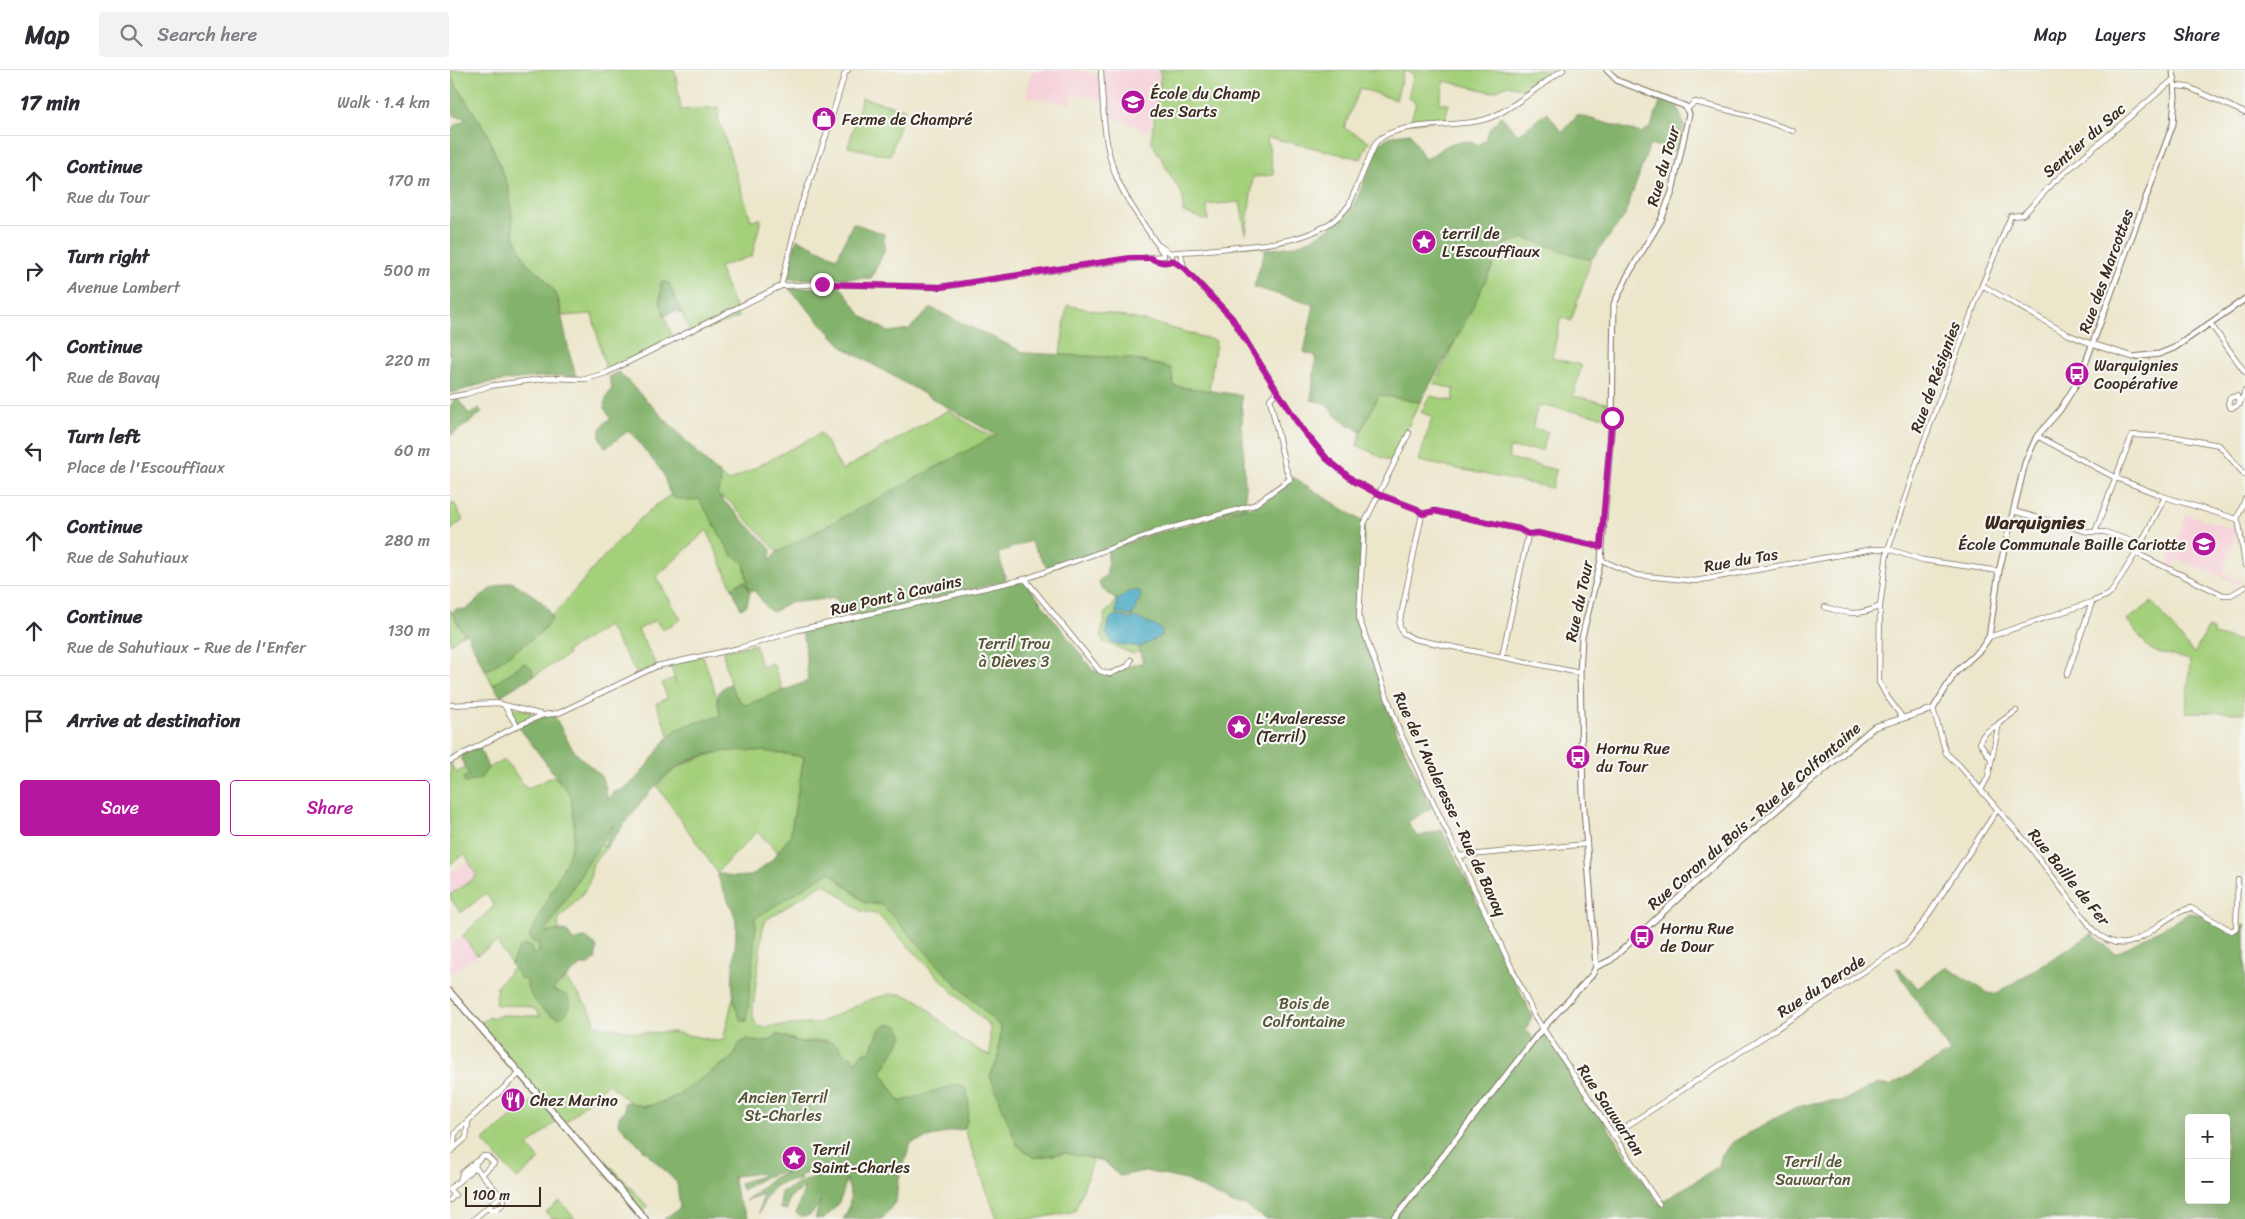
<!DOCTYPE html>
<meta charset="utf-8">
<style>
:root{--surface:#fff;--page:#f2f2f3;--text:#2b2b33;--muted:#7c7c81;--line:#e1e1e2;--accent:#b5179e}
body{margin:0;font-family:Sriracha,sans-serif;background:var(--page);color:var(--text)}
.controls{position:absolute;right:15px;bottom:15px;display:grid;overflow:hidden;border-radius:5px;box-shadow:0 5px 20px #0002}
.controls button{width:45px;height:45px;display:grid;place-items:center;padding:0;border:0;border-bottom:1px solid var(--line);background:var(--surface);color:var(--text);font:25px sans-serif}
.scale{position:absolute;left:15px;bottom:12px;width:76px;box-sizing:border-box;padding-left:5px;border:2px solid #3b2a1e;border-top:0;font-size:14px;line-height:18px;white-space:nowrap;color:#3b2a1e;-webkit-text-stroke:4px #f6f6f2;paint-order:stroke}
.stop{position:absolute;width:15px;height:15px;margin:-11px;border:4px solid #b5179e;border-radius:50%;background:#fff}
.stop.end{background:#b5179e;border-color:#fff;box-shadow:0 1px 5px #0008}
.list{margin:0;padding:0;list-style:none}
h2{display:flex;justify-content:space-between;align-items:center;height:65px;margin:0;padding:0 20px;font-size:21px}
h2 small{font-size:16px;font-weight:400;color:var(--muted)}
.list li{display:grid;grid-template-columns:32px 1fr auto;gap:15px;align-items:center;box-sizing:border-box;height:90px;padding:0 20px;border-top:1px solid var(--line)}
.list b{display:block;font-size:19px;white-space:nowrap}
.list p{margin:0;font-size:16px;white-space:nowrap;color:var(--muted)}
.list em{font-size:16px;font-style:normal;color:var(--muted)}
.actions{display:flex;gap:10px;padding:15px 20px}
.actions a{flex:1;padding:11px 0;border:1px solid var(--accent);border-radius:5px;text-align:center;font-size:18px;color:var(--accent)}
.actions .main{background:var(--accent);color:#fff}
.icon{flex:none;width:28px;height:28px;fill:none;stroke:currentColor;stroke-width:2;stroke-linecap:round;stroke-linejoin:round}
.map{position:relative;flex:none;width:1795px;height:1149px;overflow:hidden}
header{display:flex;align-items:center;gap:30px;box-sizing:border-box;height:70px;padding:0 25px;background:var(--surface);border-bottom:1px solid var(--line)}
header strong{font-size:24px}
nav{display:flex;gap:28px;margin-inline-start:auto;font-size:18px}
.search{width:350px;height:45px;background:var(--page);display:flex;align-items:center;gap:12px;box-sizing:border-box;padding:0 18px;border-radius:5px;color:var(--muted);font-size:19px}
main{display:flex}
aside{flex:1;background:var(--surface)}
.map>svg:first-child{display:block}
.built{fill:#f6cfd8}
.green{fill:#a4d07c;stroke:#707d4d;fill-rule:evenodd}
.forest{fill:#83b26c;stroke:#5f6e45;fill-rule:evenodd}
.water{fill:#45a8c5;stroke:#406972}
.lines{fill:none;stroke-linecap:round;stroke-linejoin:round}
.minor-casing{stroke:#796c5b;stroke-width:6}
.tertiary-casing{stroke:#796c5b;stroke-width:7}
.secondary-casing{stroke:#796c5b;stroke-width:8}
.minor{stroke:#fff;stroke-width:4.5}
.tertiary{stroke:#fff;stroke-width:5}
.secondary{stroke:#fff;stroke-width:5.5}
.route{stroke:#b5179e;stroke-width:6}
.labels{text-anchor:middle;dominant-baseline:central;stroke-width:4.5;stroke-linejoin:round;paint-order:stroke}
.poi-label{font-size:16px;fill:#3b2a1e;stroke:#f6f6f2;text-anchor:start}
.street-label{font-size:16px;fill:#3b2a1e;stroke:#f6f6f2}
.park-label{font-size:16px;fill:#555436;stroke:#f6f6f2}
.quarter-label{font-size:19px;font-weight:bold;fill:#3b2a1e;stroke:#f6f6f2}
</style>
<header>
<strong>Map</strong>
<div class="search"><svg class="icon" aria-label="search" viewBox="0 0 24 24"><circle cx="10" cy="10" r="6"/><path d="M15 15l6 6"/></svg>Search here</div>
<nav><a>Map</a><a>Layers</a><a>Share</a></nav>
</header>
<main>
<aside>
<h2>17 min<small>Walk · 1.4 km</small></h2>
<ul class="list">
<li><svg class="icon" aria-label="ahead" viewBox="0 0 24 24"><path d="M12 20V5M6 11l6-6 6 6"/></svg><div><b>Continue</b><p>Rue du Tour</p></div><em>170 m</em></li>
<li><svg class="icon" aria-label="right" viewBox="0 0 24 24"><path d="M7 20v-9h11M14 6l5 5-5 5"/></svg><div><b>Turn right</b><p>Avenue Lambert</p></div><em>500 m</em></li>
<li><svg class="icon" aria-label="ahead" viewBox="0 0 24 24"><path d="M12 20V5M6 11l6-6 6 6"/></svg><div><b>Continue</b><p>Rue de Bavay</p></div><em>220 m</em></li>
<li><svg class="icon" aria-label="left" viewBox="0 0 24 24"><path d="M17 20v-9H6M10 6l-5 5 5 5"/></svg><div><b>Turn left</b><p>Place de l'Escouffiaux</p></div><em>60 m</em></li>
<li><svg class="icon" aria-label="ahead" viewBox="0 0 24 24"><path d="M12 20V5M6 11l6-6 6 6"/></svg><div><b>Continue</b><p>Rue de Sahutiaux</p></div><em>280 m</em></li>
<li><svg class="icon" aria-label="ahead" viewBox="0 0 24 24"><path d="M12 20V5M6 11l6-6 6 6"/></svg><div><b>Continue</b><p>Rue de Sahutiaux - Rue de l'Enfer</p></div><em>130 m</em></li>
<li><svg class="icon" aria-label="arrive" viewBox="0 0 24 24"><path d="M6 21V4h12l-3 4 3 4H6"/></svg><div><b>Arrive at destination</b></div></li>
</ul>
<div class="actions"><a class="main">Save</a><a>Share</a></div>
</aside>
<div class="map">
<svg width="1795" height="1149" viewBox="0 0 1795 1149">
<rect width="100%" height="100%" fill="#f6f6f2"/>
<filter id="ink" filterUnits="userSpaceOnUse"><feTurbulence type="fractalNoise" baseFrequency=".02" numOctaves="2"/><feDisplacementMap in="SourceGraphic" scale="10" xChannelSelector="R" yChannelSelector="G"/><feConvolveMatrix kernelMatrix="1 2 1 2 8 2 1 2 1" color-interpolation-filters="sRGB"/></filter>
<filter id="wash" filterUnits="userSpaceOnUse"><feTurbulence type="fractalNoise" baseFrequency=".0096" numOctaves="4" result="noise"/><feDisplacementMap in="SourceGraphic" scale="20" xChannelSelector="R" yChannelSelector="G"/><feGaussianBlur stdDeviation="1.12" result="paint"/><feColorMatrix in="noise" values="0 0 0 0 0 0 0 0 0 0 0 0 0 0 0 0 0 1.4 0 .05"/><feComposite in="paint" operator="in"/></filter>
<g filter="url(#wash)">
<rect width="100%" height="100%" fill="#ece6cb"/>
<path class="built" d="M582 0H621L654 6V0H706L711 5 705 44 697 62 659 46 658 31 625 24 621 34 577 26Z
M1736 444 1787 460 1773 503 1793 512 1792 515 1727 489 1723 498 1717 496Z
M19 790 27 806 0 825V804Z
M12 866 27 885 0 905V876Z"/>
<path class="green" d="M0 0H225L231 40 269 37 268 47 301 150 311 149 302 186 269 197 289 247 241 265 219 213 211 212 210 233 223 269 156 300 142 244 113 246 107 225 93 207 76 192 64 165 59 119 37 63 2 9Z
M708 0H1104L1079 20 1058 15 1042 22 995 11 989 33 999 34 995 49 960 53 966 33 958 27 964 4 954 1 946 30 910 18 894 58 919 71 911 89 817 67 824 105 803 107 796 164 790 132 757 135 758 151 733 142V127L701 71 711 5Z
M412 28 455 39 440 86 398 77Z
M1074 168 1141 190 1121 251 1111 247 1102 288 1132 295 1123 326 1157 333 1156 347 1088 335 1082 358 1098 362 1092 380 1059 378V388L1106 400 1102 418 969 391 982 347 971 342 980 326 1003 331 1004 319 984 314 1053 174Z
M617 235 700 252 766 271 759 321 724 316 721 298 678 288 610 285Z
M929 325 970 332 941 392 907 375 911 362Z
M499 340 522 356 548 369 326 493 327 481 278 430 264 424 301 494 305 518 300 522 294 511 282 518 257 460 206 507 231 549 213 560 205 550 188 560 207 596 187 604 158 556 117 581 118 585 83 606 82 598 74 593 43 615 35 600 41 598 90 563 102 549V546C137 508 178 453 220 425 231 418 255 414 268 411V402L278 412 371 363 392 400Z
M4 433 13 450 0 461V434Z
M671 526 667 531 666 543 685 547 683 549 665 545 660 549 656 562 662 573 690 577 691 580 683 584 654 572 651 565 655 547 653 545 663 536 666 528Z
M1702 532 1744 584 1758 558 1763 560V565L1795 572V592L1792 608 1794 643 1736 642 1740 590 1704 581 1698 577 1677 550Z
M0 539 14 564 0 574Z
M305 574 311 597 323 593 333 621 296 635C279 626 277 599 273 582Z
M253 586 267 627 270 646 226 660 220 667 206 634 217 628 212 613 224 608 226 614 220 593Z
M60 637 80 641 81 649 71 654 66 653 58 642Z
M29 677 38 698 55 690 77 719 104 706C109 712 118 719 121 727 137 770 100 830 79 867L88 872 89 882 83 885 81 881 65 887 61 894 47 872 27 885 12 866 44 836 36 823 11 843 0 828V825L27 806 15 784 0 794V692L6 703 15 698 10 686Z
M282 679 320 681 354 687 340 767 328 782 307 762 267 802 207 716C226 692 254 686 282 679Z
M151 772 153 777 156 778 143 793 139 813 131 826 108 850 109 860 95 863Z
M380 802 415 833 432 834 500 908 551 957 548 989 540 1006 584 1088 615 1083 644 1089 625 1141 585 1149H547L514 1059 518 1049 462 1029 450 1032 431 1002 453 966 430 959 421 981 411 984 405 993 395 985 389 977 375 970 351 972 327 964 322 970 286 981 283 987C261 1001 208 1048 182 1033 173 1028 166 1019 158 1013L118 1050 113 1054 109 1049 78 1076 90 1090 67 1109 33 1071 88 1025 27 954 40 947 41 949 52 945 91 946C79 929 62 939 45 934L47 916 63 898 77 909 102 920 115 908C123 918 146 943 145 955L191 963 223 962 267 971 273 970 284 924C286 935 286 946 295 952L305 858 302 847ZM372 814 377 815 411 841 428 845 508 927 540 956V986L513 971 468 930 451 924H441L421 929 369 953 312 957 307 956 303 947V938L313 856 316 850Z
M162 1097 198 1137 191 1144 154 1103Z
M110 1131 125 1149H102L96 1142Z"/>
<path class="forest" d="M0 1 2 9 37 63 59 119 64 165 76 192 93 207 107 225 120 286 126 306C96 305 67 309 37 313 24 315 14 321 0 323V59L17 48 5 46 0 39Z
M1211 30 1228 37 1234 55 1227 82 1200 74 1174 147 1141 190 1074 168 1053 175 1014 255 970 332 929 325 911 362 889 349 875 333 861 330 866 286 854 282 864 235 804 217 815 180C825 178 836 178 846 175 865 169 891 154 902 137 913 119 919 96 928 77 936 65 946 65 960 63L975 90C995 77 1005 65 1029 75L1035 70 1038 62 1051 46 1068 65 1097 42 1112 62 1127 45 1191 63 1201 57Z
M403 153 434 164V182L421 208 339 209 337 205 347 169 387 188Z
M211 212 219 213 231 244 226 241 214 246 210 233Z
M390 216 412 246 439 262 459 259 481 238 575 283 678 288 721 298 724 316 791 325 796 437 732 452 598 499 580 471 548 483 556 511 400 548 393 542 386 528 338 533 323 542C312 537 312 524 298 517L294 493 282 485 249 429 239 431 224 428 219 422 213 403 179 360 156 378C146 365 148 357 161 348L154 338 156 328 162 318 159 307 169 302 270 406 271 415 267 424 321 479 320 491 326 483 546 365 394 278 339 219Z
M6 327 20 345 29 338 32 343 0 366V337Z
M843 407 915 453 906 549 946 660 981 738 958 752 967 767 992 760 1082 946 1076 960 1081 965 1082 971 1092 959 1209 1134 1269 1096 1271 1087 1283 1072 1344 1038 1364 1033 1393 1031 1427 1014 1440 1016 1500 982 1446 898 1450 899 1468 918 1496 897 1540 924 1547 923 1642 864 1665 884 1740 843 1751 845 1782 864 1795 853V1149H816L796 1136 783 1134 736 1110 695 1101 669 1106 654 1091 615 1083 584 1088 567 1075 540 1006 548 989 551 957 500 908 432 835 416 833 380 802 305 848 306 857 297 951 291 950C275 920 287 885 286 853 285 838 270 819 267 802L282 807 301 806 321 791 340 767 354 687C307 679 249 672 212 709 191 730 174 755 156 778L153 777 164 754 136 796 95 863 113 860 118 863 124 872C134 865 142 868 147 879L145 890 139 895H131L102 920 117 925C123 937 120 941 110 948 96 946 74 924 77 909H71L61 894 69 878 75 875 81 877 83 885 89 882 88 872H82L79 867 118 788 125 764 121 726 68 656 101 644 105 647C112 659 118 674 127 684 145 704 155 699 157 730L163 722C188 720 206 676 225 661 235 654 258 650 270 646 268 632 264 619 280 614L289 631 296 635 358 611 355 573 352 564 354 560 574 510 643 601H649L654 604 693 592 688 578 711 566 709 560 681 547 690 526 665 529 650 517 649 511 657 504 658 480 704 464 807 435ZM1739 1048H1776V1130H1739Z
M294 511 300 522 297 535 291 539 282 518Z
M59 512 64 513C77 522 99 532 102 549L90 563 41 598 35 600 19 569 20 567 17 563 14 564 2 543 6 539 16 540 40 519Z
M74 593 82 598 83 606 50 626 43 615Z
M29 677 38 698 31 708 15 713 13 708 19 705 10 686Z
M438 954 448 956 453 966 431 1002 450 1032 507 1014 514 1016C521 1031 520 1044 514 1059L501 1061 461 1073 448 1112 446 1131 432 1149H393C402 1135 402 1124 396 1109 392 1129 390 1134 374 1149H365L371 1130C367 1138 362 1147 351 1147L346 1143 355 1117 339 1128 337 1140 330 1139 331 1122 365 1106 358 1103 350 1105 351 1110C322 1112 320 1118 309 1143L313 1124 295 1131 325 1107 337 1103C322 1100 305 1113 292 1120L290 1113 311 1106 312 1103 283 1106 287 1128 299 1149H214L230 1138 227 1113 168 1054 169 1047 175 1040 174 1033 178 1032 196 1037 221 1029 283 987 290 973 298 969C310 973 318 975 327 964 335 967 342 970 350 972 370 975 379 962 395 985L402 987 405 993 411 984 421 981 430 959Z"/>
<path class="water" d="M681 521H690L691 525 682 546 666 543 667 530Z
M665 545 683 549 685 547 711 559 712 565 690 577 662 573 656 562 660 549Z"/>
</g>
<g filter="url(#ink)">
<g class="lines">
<defs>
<path id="minor" d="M651 0C653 34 653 74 666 106 678 135 698 159 714 185
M1725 16 1738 17 1795 43
M1238 38 1245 32 1301 46 1343 61
M708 175 722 184V190L734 198 782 248 827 321 852 359 877 389 904 411 929 424 967 439 972 444 985 441 1069 459 1078 465 1088 463 1151 477
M721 183C730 181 739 182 748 181 796 175 868 178 899 135L926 72C950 48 1012 60 1042 47 1063 38 1093 13 1113 0
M731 185 734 198
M701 188C707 192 717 194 722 190
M1532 215 1617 264 1642 274
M331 216 351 135 376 66 395 3 398 0
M1760 253 1795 302
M0 327 16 324 39 316 98 308 136 309 156 303 331 216 372 214 490 217 680 189 714 186
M1790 334 1787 326 1780 328 1778 334 1781 338C1790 337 1792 329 1795 321
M959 363 914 454 909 548 949 660 1084 945 1209 1134
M1587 366 1666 408 1715 427
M1563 441 1639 462H1655L1690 474
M972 444 949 555 953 563 964 569 1130 603
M1787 449 1789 454 1795 495
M1787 449 1795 429
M1645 462 1682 365 1726 367 1769 375 1795 405
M1686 483 1773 525H1781L1795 517
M1151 490 1186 505 1245 511 1423 479H1438L1473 490 1549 501
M575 509 650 601 660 604 678 596 681 590
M1375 537C1396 544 1410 546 1430 536
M1539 567 1642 532 1660 524 1686 483 1715 427 1787 449
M1052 587 1078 465
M1617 605 1642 532
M0 635 49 633 54 635 67 656
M54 635 93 645 109 643 207 596 290 578 348 560 575 509 706 462 804 435 840 409 835 396 820 329 827 321
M1483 639 1496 683 1509 695 1577 773 1644 861C1684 896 1704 847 1741 838L1782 861 1786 858 1788 810
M1452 647 1436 625 1429 612 1430 536 1437 483 1472 377 1532 215 1561 146 1572 145 1576 142 1604 112 1725 8
M1541 689 1530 673C1531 663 1542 659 1549 654
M0 691 67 656 93 645
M1531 720 1538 707 1549 653 1566 641
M1008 786 1137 774
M1163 1065 1456 874 1473 853 1547 740
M3 1080 5 1064 9 1059 70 1003
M0 1082 16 1068 18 1052
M25 1097 26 1092 33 1086H37L44 1093 32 1104
M11 1108 12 1103 25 1092
M0 1119 25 1097 51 1126 24 1149
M0 1120 5 1125 0 1130
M37 1139H47L54 1133V1129L51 1126"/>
<path id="tertiary" d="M1642 274 1683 287 1709 284 1724 278 1795 229
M1146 897 1161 890 1293 769 1424 657 1483 639 1505 603 1531 579 1539 567 1549 501 1575 393 1587 366 1610 340 1630 308 1723 54 1725 26 1723 0
M944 1149 1092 959 1142 905 1146 897 1133 726 1130 603 1132 567 1151 490 1162 348 1164 234 1178 205 1211 150 1222 122 1239 44 1235 36 1168 11 1157 0"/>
<path id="secondary" d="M0 922 195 1149"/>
</defs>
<use href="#minor" class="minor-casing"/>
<use href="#tertiary" class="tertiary-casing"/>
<use href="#secondary" class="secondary-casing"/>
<use href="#minor" class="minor"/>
<use href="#tertiary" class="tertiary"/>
<use href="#secondary" class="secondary"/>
</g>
</g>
<g class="lines" filter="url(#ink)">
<path class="route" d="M372 214 490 217 680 188H701C707 192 717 194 722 190L734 198 782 248 827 321 852 359 877 389 904 411 928 424 967 439 972 444 985 441 1069 459 1078 464 1088 463 1151 477 1162 348"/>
</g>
<defs>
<symbol id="school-disc" viewBox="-11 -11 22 22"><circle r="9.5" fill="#b5179e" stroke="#f6f6f2"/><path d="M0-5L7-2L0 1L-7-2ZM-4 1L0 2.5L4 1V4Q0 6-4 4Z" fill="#fff"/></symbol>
<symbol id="shop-disc" viewBox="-11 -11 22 22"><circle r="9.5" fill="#b5179e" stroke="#f6f6f2"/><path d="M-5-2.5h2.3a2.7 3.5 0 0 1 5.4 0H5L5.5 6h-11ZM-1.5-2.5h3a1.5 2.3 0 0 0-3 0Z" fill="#fff"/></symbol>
<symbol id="sight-disc" viewBox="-11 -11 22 22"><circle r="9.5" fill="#b5179e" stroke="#f6f6f2"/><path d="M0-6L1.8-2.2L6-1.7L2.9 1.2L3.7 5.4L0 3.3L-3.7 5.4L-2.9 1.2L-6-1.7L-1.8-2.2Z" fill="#fff"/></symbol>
<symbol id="bus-disc" viewBox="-11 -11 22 22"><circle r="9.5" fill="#b5179e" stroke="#f6f6f2"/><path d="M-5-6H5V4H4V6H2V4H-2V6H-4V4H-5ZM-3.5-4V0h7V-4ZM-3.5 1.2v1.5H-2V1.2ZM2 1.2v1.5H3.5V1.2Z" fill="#fff"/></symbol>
<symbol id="restaurant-disc" viewBox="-11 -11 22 22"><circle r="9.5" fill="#b5179e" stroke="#f6f6f2"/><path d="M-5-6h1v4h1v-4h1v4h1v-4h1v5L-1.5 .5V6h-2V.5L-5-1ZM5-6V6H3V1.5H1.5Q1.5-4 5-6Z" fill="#fff"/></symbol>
</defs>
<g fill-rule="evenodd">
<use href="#school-disc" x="669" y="18" width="28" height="28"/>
<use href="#shop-disc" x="360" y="35" width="28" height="28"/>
<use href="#sight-disc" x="960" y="158" width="28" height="28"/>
<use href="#bus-disc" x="1613" y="290" width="28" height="28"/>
<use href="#school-disc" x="1740" y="460" width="28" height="28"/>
<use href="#sight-disc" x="775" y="643" width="28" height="28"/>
<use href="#bus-disc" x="1114" y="673" width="28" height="28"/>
<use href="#bus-disc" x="1178" y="853" width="28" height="28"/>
<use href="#restaurant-disc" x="49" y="1016" width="28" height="28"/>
<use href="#sight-disc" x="330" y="1074" width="28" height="28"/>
</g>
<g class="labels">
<g class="poi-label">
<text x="700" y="23">École du Champ<tspan x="700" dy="18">des Sarts</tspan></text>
<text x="392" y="49">Ferme de Champré</text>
<text x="992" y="163">terril de<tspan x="992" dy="18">L'Escouffiaux</tspan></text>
<text x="1644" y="295">Warquignies<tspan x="1644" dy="18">Coopérative</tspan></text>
<text x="1736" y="474" text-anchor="end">École Communale Baille Cariotte</text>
<text x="806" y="648">L'Avaleresse<tspan x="806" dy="18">(Terril)</tspan></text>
<text x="1146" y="678">Hornu Rue<tspan x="1146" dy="18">du Tour</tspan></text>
<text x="1210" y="858">Hornu Rue<tspan x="1210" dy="18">de Dour</tspan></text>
<text x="80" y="1030">Chez Marino</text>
<text x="362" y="1079">Terril<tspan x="362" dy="18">Saint-Charles</tspan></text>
</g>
<g class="street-label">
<text transform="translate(1634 70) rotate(-41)">Sentier du Sac</text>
<text transform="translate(1213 96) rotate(-74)">Rue du Tour</text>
<text transform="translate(1656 201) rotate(-70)">Rue des Marcottes</text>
<text transform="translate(1485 307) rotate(-70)">Rue de Résignies</text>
<text transform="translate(1291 490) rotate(-10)">Rue du Tas</text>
<text transform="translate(446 525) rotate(-13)">Rue Pont à Cavains</text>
<text transform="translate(1129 531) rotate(-78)">Rue du Tour</text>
<text transform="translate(1000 734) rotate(65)">Rue de l'Avaleresse - Rue de Bavay</text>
<text transform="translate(1304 746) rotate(-41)">Rue Coron du Bois - Rue de Colfontaine</text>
<text transform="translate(1619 807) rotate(51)">Rue Baille de Fer</text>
<text transform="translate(1371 916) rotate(-33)">Rue du Derode</text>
<text transform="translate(1161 1040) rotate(56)">Rue Sauwartan</text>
</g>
<g class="park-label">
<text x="564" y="573">Terril Trou<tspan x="564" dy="18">à Dièves 3</tspan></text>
<text x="854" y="933">Bois de<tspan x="854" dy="18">Colfontaine</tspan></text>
<text x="333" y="1027">Ancien Terril<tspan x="333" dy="18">St-Charles</tspan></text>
<text x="1363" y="1091">Terril de<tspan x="1363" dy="18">Sauwartan</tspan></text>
</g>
<g class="quarter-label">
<text x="1585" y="452">Warquignies</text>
</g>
</g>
</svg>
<div class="controls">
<button>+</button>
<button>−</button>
</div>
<div class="scale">100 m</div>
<div class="stop" style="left:1162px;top:348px"></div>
<div class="stop end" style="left:372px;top:214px"></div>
</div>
</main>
